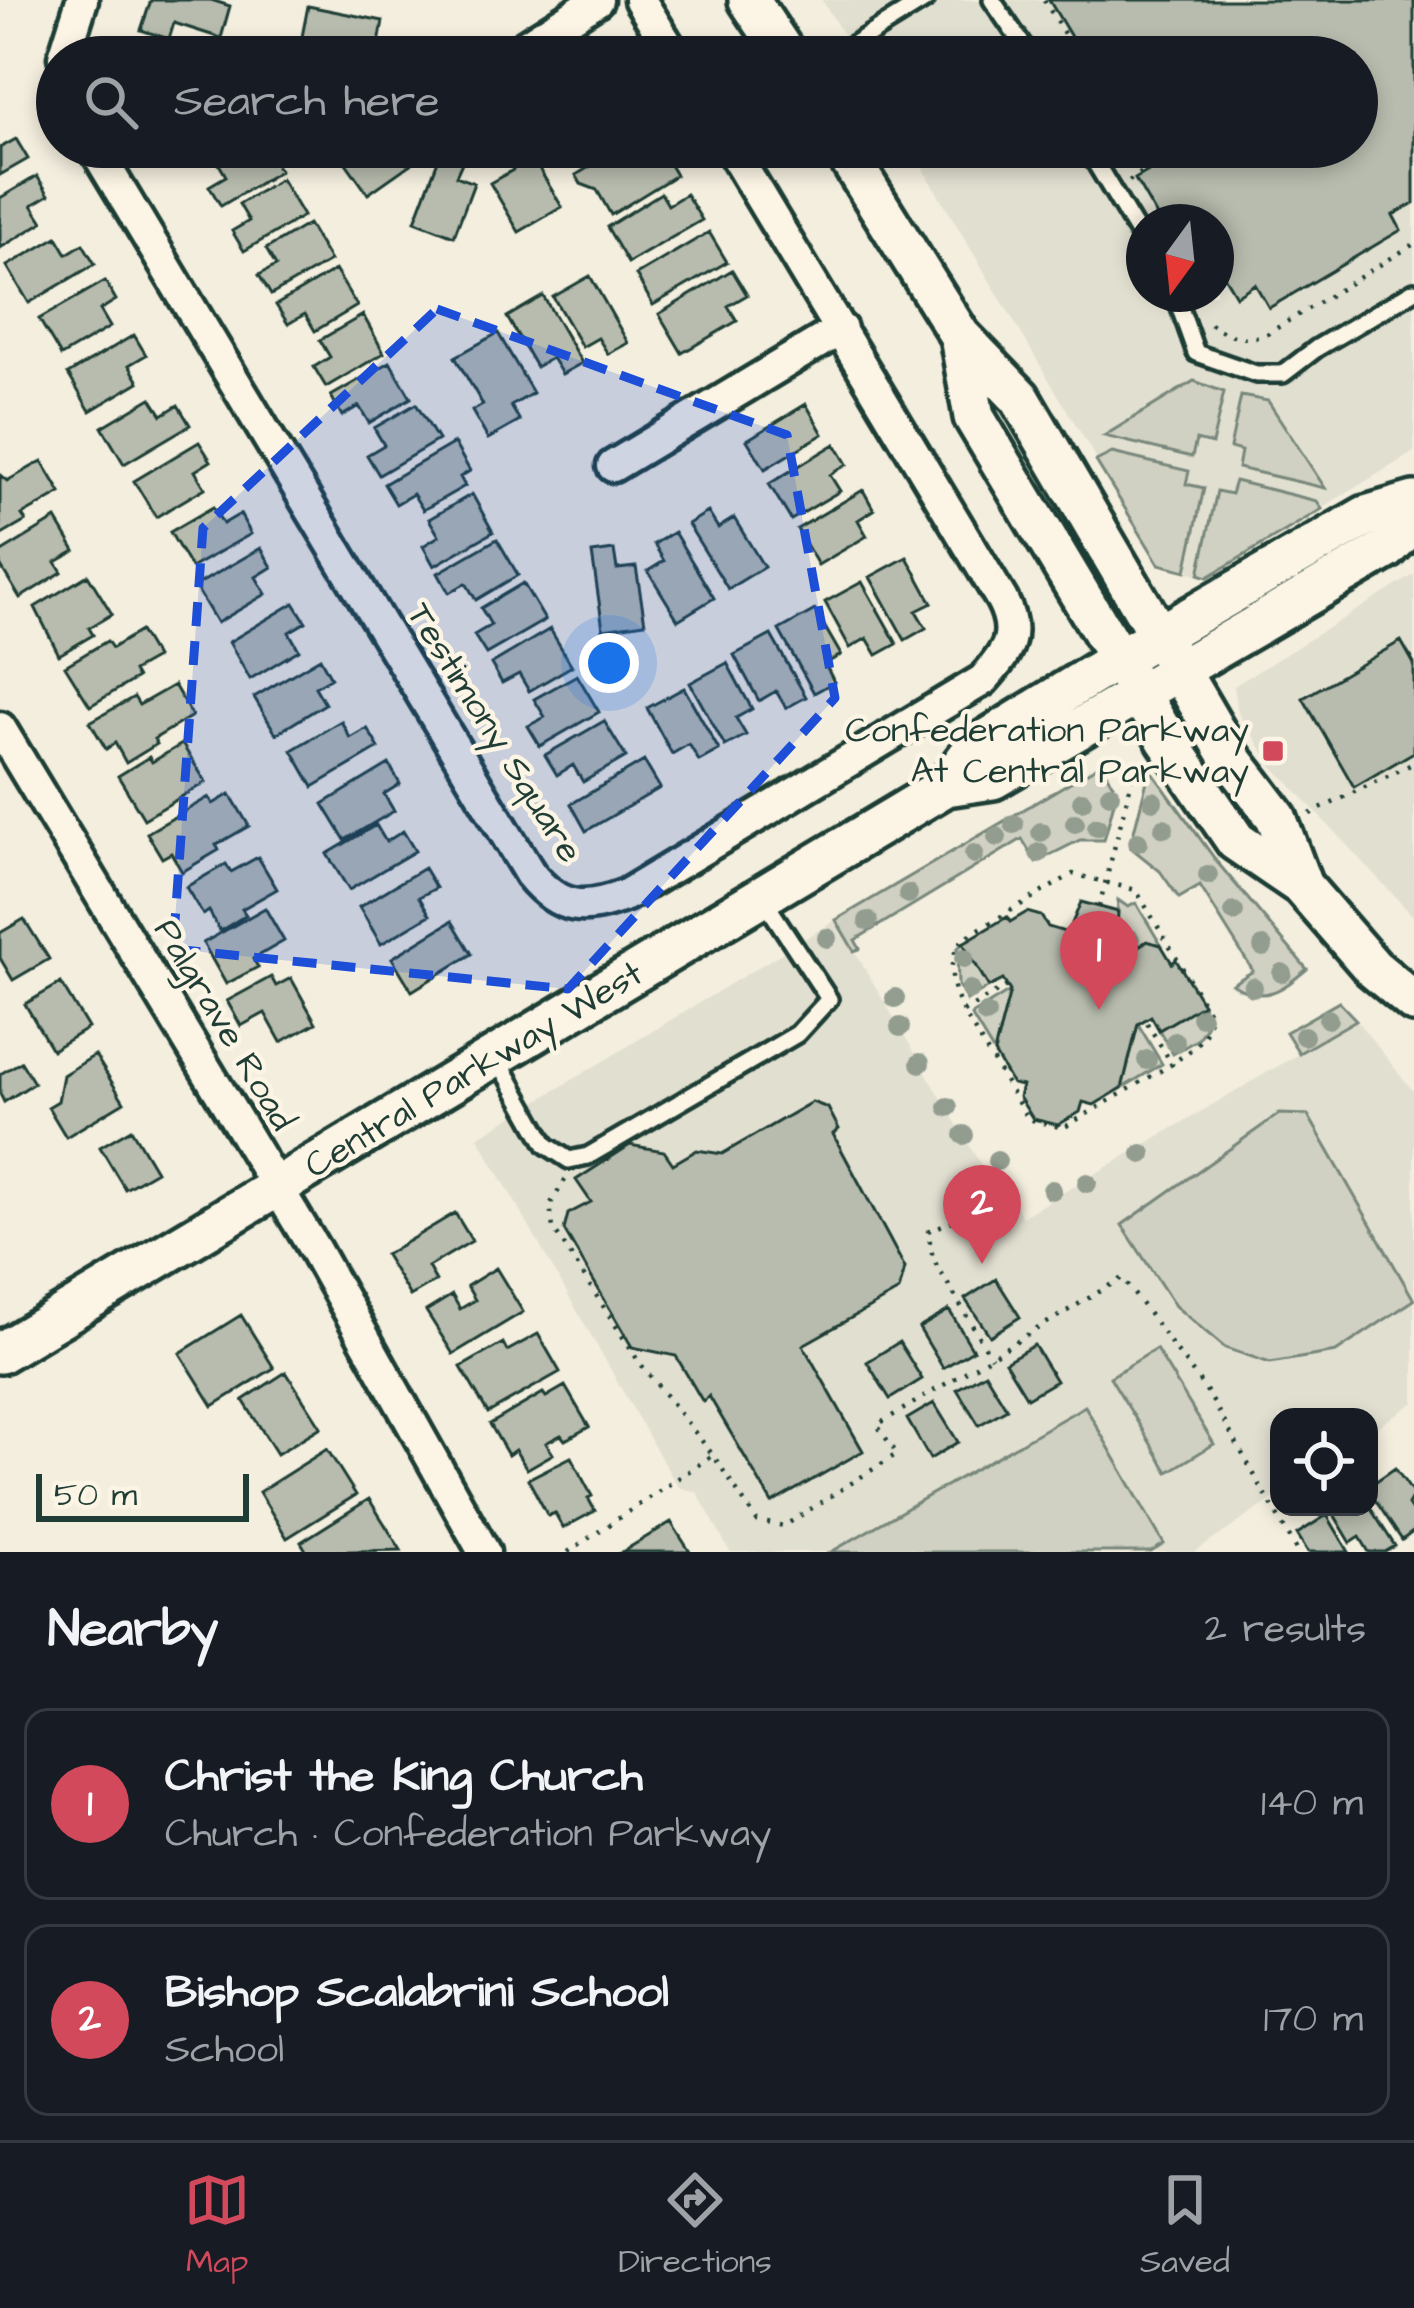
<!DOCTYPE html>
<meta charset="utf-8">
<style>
:root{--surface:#171b24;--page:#20242c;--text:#f1f3f6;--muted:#9ea1a6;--line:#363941;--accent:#d1495b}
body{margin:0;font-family:"Architects Daughter",sans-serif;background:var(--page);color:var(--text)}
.controls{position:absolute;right:36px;bottom:36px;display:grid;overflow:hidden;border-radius:24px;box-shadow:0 6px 18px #0003}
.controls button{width:108px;height:108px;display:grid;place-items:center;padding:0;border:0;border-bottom:3px solid var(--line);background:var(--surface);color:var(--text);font:60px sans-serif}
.compass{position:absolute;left:1126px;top:204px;width:108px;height:108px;border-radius:50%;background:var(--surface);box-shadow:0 6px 18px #0003;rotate:195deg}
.scale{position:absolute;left:36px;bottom:30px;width:213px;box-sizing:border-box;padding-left:12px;border:6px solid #1f3d34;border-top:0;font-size:33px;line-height:42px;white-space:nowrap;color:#1f3d34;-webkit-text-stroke:9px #fcf5e5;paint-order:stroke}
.you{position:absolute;left:609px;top:663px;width:42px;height:42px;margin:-30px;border:9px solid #fff;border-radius:50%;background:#1a73e8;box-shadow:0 0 0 18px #1a73e833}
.badge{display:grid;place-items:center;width:78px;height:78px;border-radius:50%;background:var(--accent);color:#fff;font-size:39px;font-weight:700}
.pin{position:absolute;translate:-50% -99px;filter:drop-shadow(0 3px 6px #0008)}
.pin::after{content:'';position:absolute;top:63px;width:42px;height:36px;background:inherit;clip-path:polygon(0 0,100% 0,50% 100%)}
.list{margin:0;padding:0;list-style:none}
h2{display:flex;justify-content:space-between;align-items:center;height:156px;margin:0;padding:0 48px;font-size:51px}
h2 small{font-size:39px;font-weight:400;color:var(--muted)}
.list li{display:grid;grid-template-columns:78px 1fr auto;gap:36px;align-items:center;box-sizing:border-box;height:192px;margin:0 24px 24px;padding:0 24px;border:3px solid var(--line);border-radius:24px}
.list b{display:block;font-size:45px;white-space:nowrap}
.list p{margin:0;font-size:39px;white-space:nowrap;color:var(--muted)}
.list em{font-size:39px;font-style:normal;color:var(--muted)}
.icon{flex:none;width:66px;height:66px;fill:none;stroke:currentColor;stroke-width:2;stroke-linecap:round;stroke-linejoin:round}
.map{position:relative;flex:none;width:1414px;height:1552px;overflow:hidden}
.search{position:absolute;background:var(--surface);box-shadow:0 6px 18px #0003;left:36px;right:36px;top:36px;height:132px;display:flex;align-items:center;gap:30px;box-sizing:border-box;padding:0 42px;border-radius:66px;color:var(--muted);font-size:45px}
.sheet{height:588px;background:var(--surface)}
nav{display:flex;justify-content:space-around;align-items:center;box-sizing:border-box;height:168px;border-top:3px solid var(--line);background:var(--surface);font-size:33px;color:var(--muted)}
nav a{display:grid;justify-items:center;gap:6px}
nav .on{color:var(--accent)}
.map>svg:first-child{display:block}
.built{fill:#e1dfd0;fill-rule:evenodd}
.green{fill:#d0d1c2;stroke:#78877b;stroke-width:3}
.building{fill:#b8bcae;stroke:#1f3d34;stroke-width:3}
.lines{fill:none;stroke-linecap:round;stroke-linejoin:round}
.service-casing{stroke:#1f3d34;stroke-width:24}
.minor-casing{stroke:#1f3d34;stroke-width:39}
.tertiary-casing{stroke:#1f3d34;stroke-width:48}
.path{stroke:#1f3d34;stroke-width:4.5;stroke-dasharray:3 9;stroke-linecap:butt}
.service{stroke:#fcf5e5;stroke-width:15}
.minor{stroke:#fcf5e5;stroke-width:30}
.tertiary{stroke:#fcf5e5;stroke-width:39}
.tree{fill:#929d90}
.marked{fill:#1d4ed8;fill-opacity:0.2;stroke:#1d4ed8;stroke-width:9;stroke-dasharray:24 15;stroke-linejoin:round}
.poi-dot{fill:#d1495b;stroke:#fcf5e5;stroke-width:4.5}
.labels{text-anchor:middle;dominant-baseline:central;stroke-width:9;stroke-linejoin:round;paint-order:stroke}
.poi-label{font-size:36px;fill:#1f3d34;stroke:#fcf5e5;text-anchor:end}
.street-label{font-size:36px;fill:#1f3d34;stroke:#fcf5e5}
</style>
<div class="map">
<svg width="1414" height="1552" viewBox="0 0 1414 1552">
<rect width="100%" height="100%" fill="#f3eede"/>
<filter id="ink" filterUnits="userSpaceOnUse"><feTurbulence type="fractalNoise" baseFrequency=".00833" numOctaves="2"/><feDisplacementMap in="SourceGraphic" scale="24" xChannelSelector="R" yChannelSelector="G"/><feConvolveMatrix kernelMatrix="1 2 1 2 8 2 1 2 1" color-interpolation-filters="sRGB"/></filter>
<g filter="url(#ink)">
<path class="built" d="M822 0H1414V452L1208 577 1159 564 910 147H1357V57H857ZM1144 222H1216V294H1144Z
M1414 575V917L1272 765 1238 713 1234 686Z
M836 920 1005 1206 1014 1202 1022 1217 1356 1020 1414 1092V1402L1369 1433V1417H1279V1495L1195 1552H730L697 1492 679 1487 669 1472 478 1137Z"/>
<path class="green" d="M1194 381 1224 392 1212 444 1196 440 1192 457 1104 436Z
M1241 396 1268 401 1325 488 1238 468 1241 451 1230 448Z
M1112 453 1189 471 1186 484 1204 488 1186 571 1159 564 1096 461Z
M1235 481 1317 501 1322 509 1208 577 1199 574 1217 491 1231 494Z
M1101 764 1117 791 1104 840H1080L1036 862 1022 839 855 940 860 949 854 951 836 920Z
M1150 769 1217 862 1307 969C1282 990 1263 1005 1232 984L1253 971 1200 886 1179 898 1160 871 1130 847Z
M1118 900 1128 907 1136 903 1161 945 1147 942 1134 949 1116 944Z
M963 943 989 987 967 1001 958 985 957 949Z
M1010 991 994 1053 971 1015Z
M1339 1002 1356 1020 1299 1053 1286 1032Z
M1203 1004 1207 1024 1198 1039 1173 1054 1159 1030Z
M1138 1024 1162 1064 1122 1088Z
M1279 1114 1308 1115 1414 1300 1336 1352 1270 1363 1225 1348 1175 1306 1122 1225Z
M1156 1349 1214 1444 1168 1472 1110 1377Z
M1085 1406 1164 1544 1151 1552H831Z"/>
<path class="building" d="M151 0H211L230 6 221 38 174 23 169 39 141 30Z
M1049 0H1414V203L1393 215 1401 230 1269 308 1255 284 1236 296 1224 276 1216 280V222H1160L1135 179 1150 170 1137 147H1357V57H1083Z
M308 6 383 21 379 44 359 40 356 57 300 47Z
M201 52 202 57H133V54Z
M16 139 28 159 0 175V148Z
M236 147H265L280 171 221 206 209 186 226 176 216 159Z
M362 147H405L415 161 368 194 344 160Z
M526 147 562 207 519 232 490 183 513 170 506 158Z
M622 147H659L676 175 611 215 597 190 581 184 576 175Z
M442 150 464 158 456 176 474 183 454 236 415 221Z
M37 176 49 195 32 205 43 222 0 248V198Z
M281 179 303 216 244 251 232 231 249 221 239 204Z
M661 193 668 205 686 194 702 220 628 263 607 227Z
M308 224 330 261 271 295 259 275 276 266 266 249Z
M709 232 727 262 653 305 636 275Z
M57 237 67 254 83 244 95 264 29 303 7 266Z
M335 270 357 306 315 331 305 314 288 324 276 305Z
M732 270 747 295 728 306 737 321 682 353 659 314Z
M590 276 628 343 608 354 598 338 582 347 553 297Z
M105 281 116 300 100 310 110 327 61 356 39 319Z
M543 296 582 363 562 374 552 358 536 367 507 317Z
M363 315 384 353 326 387 314 367 330 357 320 340Z
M498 333 533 393 511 406 520 421 488 439 472 411 483 405 455 357Z
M134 335 146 355 129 365 139 382 90 411 68 374Z
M390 362 411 398 369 423 359 406 342 416 331 396Z
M151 398 162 415 178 405 190 425 124 464 102 427Z
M416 404 438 440 379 475 367 455 384 445 374 428Z
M806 404 823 434 765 469 747 440Z
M199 442 211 461 195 471 205 488 156 517 134 481Z
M454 443 470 471 460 477 465 486 423 510 413 494 396 504 384 484Z
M835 444 847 464 830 475 840 491 791 520 769 484Z
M42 461 61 493 22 515 26 521 0 536V475L7 481Z
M863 490 874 510 858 520 867 536 818 565 797 529Z
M472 494 493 532 434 566 423 546 439 536 429 519Z
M213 507 223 524 240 514 251 534 191 568 170 532Z
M708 512 718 528 734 518 764 567 728 589 688 524Z
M56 519 75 551 56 562 62 572 20 598 0 565V553Z
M674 532 714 598 678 620 648 571 664 561 654 544Z
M497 539 518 575 476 600 466 583 449 593 438 573Z
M261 548 272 567 256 577 266 594 217 623 195 586Z
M614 550 617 569 636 567 645 623 603 629 592 553Z
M907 557 932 603 916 611 926 628 905 640 870 577Z
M88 575 112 614 89 628 93 635 59 655 35 607Z
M862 582 897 644 877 655 867 638 850 648 825 602Z
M523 583 545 620 486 654 474 635 491 625 481 608Z
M294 603 306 622 289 632 299 650 250 679 229 642Z
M815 610 841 655 825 664 834 682 814 693 779 630Z
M550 629 572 666 529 691 519 674 502 683 491 664Z
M140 631 156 658 133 671 137 678 90 706 65 666 107 641 112 648Z
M771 635 806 697 786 708 776 691 759 701 734 655Z
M1401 641 1414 664V752L1354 787 1303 698Z
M320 658 331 678 315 687 325 704 276 734 254 697Z
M727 663 752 709 736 718 746 735 725 746 690 683Z
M577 675 599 712 540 746 528 726 545 717 534 699Z
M174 685 192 716 154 739 157 744 126 763 115 743 106 749 90 722 134 697 139 705Z
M684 688 719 750 699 761 689 744 672 754 647 708Z
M341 721 350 738 367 728 379 748 313 787 292 750Z
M604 721 626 757 583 782 573 765 557 775 545 755Z
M182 744 206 782 144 819 118 776 149 757 152 762Z
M644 761 660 788 586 831 571 804Z
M389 764 400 784 384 794 394 811 345 840 323 804Z
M230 794 249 826 216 845 219 850 182 872 171 853 162 858 147 833 209 797 213 804Z
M376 825 386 842 403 831 415 851 349 890 327 854Z
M258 857 277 889 242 909 246 915 220 931 209 911 203 915 186 887 226 864 231 872Z
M424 868 436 888 419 897 430 915 381 944 359 907Z
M1081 902 1118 912 1116 944 1134 949 1147 941 1161 945 1172 963 1176 960 1203 1004 1159 1030 1151 1016 1138 1024 1122 1088 1094 1105 1083 1102 1080 1112 1058 1125 1033 1119 1019 1097 1022 1086 1012 1084 994 1053 1010 991 1003 980 989 987 963 943 1007 917 1010 922 1027 912 1041 916 1048 927 1068 933Z
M265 908 284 941 253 959 258 967 226 984 203 943Z
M24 919 49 959 13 980 0 958V933Z
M452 921 472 954 412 991 392 958Z
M271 977 276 986 291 978 316 1023 281 1042 265 1013 241 1026 227 1001Z
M61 983 88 1028 52 1050 25 1004Z
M95 1055 124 1102 66 1137 48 1107 58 1101 63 1075Z
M21 1062 34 1083 4 1102 0 1094V1074Z
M812 1102 828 1108 839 1129 833 1134 905 1268 899 1291 803 1345 863 1451 772 1503 709 1396 703 1402 676 1356 632 1347 564 1230 568 1214 591 1202 576 1180 630 1145 664 1151 673 1164 697 1150 722 1154Z
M131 1129 156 1171 125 1189 100 1147Z
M455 1213 472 1241 428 1267 436 1281 410 1296 385 1255Z
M496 1268 523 1312 453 1354 426 1311 452 1295 460 1309 475 1300 467 1286Z
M996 1279 1020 1317 990 1336 965 1299Z
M949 1310 973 1350 943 1368 919 1328Z
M241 1315 274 1368 213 1406 180 1353Z
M538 1334 560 1372 488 1413 461 1367 503 1343 507 1351Z
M899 1342 922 1379 890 1399 867 1362Z
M1034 1345 1056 1381 1027 1398 1005 1362Z
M286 1372 321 1427 277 1454 243 1400Z
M985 1373 1007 1409 979 1425 957 1389Z
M565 1386 589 1427 565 1440 561 1435 546 1443 553 1454 527 1469 515 1450 508 1455 490 1424 543 1393 546 1397Z
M934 1403 958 1442 930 1459 907 1419Z
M327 1449 356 1495 287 1538 259 1492Z
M571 1457 592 1496 588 1498 595 1511 563 1528 555 1513 548 1516 528 1479Z
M1395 1468 1414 1495 1408 1505 1414 1514V1531L1402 1540 1369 1491V1486Z
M369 1499 401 1550 307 1552 301 1542Z
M1369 1506 1395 1546 1385 1552H1369L1360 1537 1351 1543 1332 1511 1339 1507Z
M1327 1515 1349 1552H1308L1297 1534Z
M671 1522 690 1552H622Z"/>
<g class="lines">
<defs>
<path id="service" d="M992 0 1031 57
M833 57 925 0
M1086 147 1144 243
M1175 294 1196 353 1256 374H1283L1317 348 1414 291
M498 1059 546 1145 569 1160 588 1156 797 1034 829 999 762 897"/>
<path id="minor" d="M640 0 675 57
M64 57 82 0
M508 57 597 0
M94 147 530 874C560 911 584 911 626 895L983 680C1008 652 1020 635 1002 600L730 147
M613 466 841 329
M0 728 315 1250 484 1552"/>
<path id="tertiary" d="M749 0 787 57
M842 147 960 336 1020 398 1230 757 1276 817 1302 886
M960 336 974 417 1167 740 1236 841 1302 886 1373 968 1414 1002
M946 786 993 779 1387 549 1414 521
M0 1353 946 786 975 747 1118 659 1366 516 1414 502"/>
</defs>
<use href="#service" class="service-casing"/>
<use href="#minor" class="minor-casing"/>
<use href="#tertiary" class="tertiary-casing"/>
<path class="path" d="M1044 0 1078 57
M1129 181 1145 170 1131 147
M1210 324C1229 337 1245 342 1267 334L1414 244
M1410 658 1414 655
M1310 814 1414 763
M1099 907 1138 756
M1007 986 963 1012 1028 1119 1063 1128 1172 1064 1145 1020
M963 1012C952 987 944 961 964 938L1073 874 1136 890 1208 1011C1213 1038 1191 1049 1172 1064
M565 1180 550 1205 553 1228 639 1362 713 1455 757 1521 784 1526 897 1454 877 1425 1122 1278 1208 1393 1298 1552
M953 1221 928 1231 933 1259 991 1357
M568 1552 713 1455"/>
<use href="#service" class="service"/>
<use href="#minor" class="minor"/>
<use href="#tertiary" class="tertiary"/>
</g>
<g class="tree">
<circle cx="1110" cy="794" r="10"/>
<circle cx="1082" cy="801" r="10"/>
<circle cx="1153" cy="801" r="10"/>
<circle cx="1075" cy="823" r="10"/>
<circle cx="1014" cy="824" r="10"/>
<circle cx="1097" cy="827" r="10"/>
<circle cx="1164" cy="828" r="10"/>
<circle cx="1041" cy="832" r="10"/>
<circle cx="997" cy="837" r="10"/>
<circle cx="1138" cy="842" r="10"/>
<circle cx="1039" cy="853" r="10"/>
<circle cx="974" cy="854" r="10"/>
<circle cx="1208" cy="875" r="10"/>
<circle cx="908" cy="894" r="10"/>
<circle cx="1234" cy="912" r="10"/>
<circle cx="868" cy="921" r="10"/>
<circle cx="827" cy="938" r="10"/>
<circle cx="1130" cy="939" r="10"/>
<circle cx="1263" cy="947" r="10"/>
<circle cx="964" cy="958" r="10"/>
<circle cx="1282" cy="973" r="10"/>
<circle cx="1253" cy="987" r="10"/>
<circle cx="970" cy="990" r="10"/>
<circle cx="895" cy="998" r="10"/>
<circle cx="986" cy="1014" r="10"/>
<circle cx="1201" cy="1017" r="10"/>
<circle cx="1328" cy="1019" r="10"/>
<circle cx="900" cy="1027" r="10"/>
<circle cx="1304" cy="1036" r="10"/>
<circle cx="1175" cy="1042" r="10"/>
<circle cx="1147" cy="1060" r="10"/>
<circle cx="920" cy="1063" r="10"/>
<circle cx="948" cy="1107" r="10"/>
<circle cx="964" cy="1135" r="10"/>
<circle cx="1142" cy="1154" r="10"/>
<circle cx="997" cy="1161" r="10"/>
<circle cx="1087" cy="1183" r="10"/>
<circle cx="1052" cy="1190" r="10"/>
<circle cx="999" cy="1192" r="10"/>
</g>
</g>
<path class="marked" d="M437 309 787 435 835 698 568 989 173 949 203 528Z"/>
<rect class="poi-dot" x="1261" y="739" width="24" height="24" rx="6"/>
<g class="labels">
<g class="poi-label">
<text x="1249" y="730">Confederation Parkway<tspan x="1249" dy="41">At Central Parkway</tspan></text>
</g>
<g class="street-label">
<text transform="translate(494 733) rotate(58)">Testimony Square</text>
<text transform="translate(224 1025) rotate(59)">Palgrave Road</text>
<text transform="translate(474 1070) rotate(-31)">Central Parkway West</text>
</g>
</g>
</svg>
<div class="controls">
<button><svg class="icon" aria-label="locate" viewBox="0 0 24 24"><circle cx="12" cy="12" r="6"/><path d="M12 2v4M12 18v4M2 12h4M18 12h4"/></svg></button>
</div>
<svg class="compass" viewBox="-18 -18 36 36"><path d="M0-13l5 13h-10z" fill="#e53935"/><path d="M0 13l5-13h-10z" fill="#9ea1a6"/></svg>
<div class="scale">50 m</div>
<div class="you"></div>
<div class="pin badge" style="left:1099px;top:1010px">1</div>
<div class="pin badge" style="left:982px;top:1264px">2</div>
<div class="search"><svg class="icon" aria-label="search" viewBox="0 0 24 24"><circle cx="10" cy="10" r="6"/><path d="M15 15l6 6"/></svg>Search here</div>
</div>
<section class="sheet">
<h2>Nearby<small>2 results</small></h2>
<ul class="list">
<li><span class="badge">1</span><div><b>Christ the King Church</b><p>Church · Confederation Parkway</p></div><em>140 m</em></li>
<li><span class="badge">2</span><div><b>Bishop Scalabrini School</b><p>School</p></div><em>170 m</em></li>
</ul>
</section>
<nav>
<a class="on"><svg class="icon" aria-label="map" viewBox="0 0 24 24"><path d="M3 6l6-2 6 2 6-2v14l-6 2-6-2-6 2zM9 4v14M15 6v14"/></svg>Map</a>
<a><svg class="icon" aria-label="directions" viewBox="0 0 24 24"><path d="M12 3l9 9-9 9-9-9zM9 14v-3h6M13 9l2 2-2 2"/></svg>Directions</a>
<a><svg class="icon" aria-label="saved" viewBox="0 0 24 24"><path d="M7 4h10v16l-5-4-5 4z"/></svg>Saved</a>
</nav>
